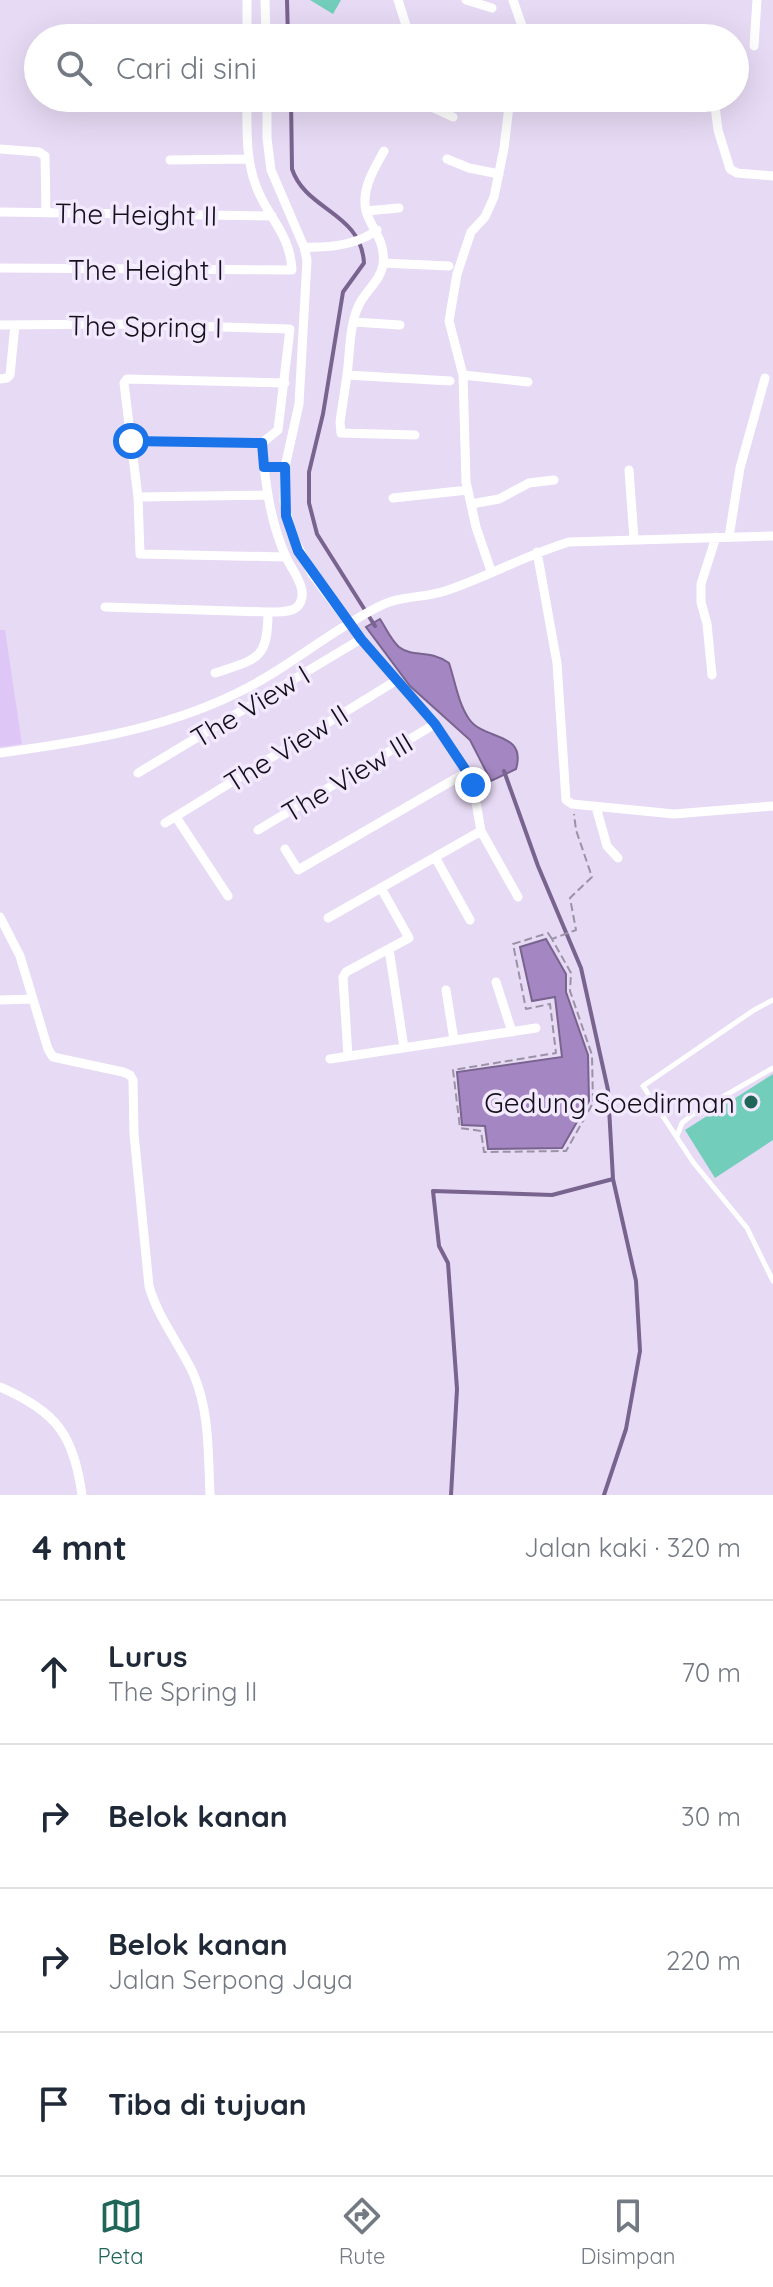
<!DOCTYPE html>
<html lang="id">
<meta charset="utf-8">
<style>
:root{--surface:#fff;--page:#f6f6f7;--text:#1f2937;--muted:#747a83;--line:#e0e1e3;--accent:#1f6558}
body{margin:0;font-family:Quicksand,sans-serif;background:var(--page);color:var(--text)}
.stop{position:absolute;width:24px;height:24px;margin:-18px;border:6px solid #1a73e8;border-radius:50%;background:#fff}
.stop.end{background:#1a73e8;border-color:#fff;box-shadow:0 2px 8px #0008}
.list{margin:0;padding:0;list-style:none}
h2{display:flex;justify-content:space-between;align-items:center;height:104px;margin:0;padding:0 32px;font-size:34px}
h2 small{font-size:26px;font-weight:400;color:var(--muted)}
.list li{display:grid;grid-template-columns:52px 1fr auto;gap:24px;align-items:center;box-sizing:border-box;height:144px;padding:0 32px;border-top:2px solid var(--line)}
.list b{display:block;font-size:30px;white-space:nowrap}
.list p{margin:0;font-size:26px;white-space:nowrap;color:var(--muted)}
.list em{font-size:26px;font-style:normal;color:var(--muted)}
.icon{flex:none;width:44px;height:44px;fill:none;stroke:currentColor;stroke-width:2;stroke-linecap:round;stroke-linejoin:round}
.map{position:relative;flex:none;width:773px;height:1495px;overflow:hidden}
.search{position:absolute;background:var(--surface);box-shadow:0 8px 32px #0002;left:24px;right:24px;top:24px;height:88px;display:flex;align-items:center;gap:20px;box-sizing:border-box;padding:0 28px;border-radius:44px;color:var(--muted);font-size:30px}
.sheet{height:680px;background:var(--surface)}
nav{display:flex;justify-content:space-around;align-items:center;box-sizing:border-box;height:112px;border-top:2px solid var(--line);background:var(--surface);font-size:22px;color:var(--muted)}
nav a{display:grid;justify-items:center;gap:4px}
nav .on{color:var(--accent)}
.map>svg:first-child{display:block}
.green{fill:#dec7f6}
.water{fill:#a486c2;stroke:#79638f;stroke-width:2}
.lines{fill:none;stroke-linecap:round;stroke-linejoin:round}
.stream{stroke:#79638f;stroke-width:4}
.building{fill:#72ceba}
.path{stroke:#9c92a6;stroke-width:2;stroke-dasharray:8 4;stroke-linecap:butt}
.service{stroke:#fff;stroke-width:5}
.minor{stroke:#fff;stroke-width:9}
.route{stroke:#1a73e8;stroke-width:10}
.poi-dot{fill:#1f6558;stroke:#f3e9ff;stroke-width:3}
.labels{text-anchor:middle;dominant-baseline:central;stroke-width:7;stroke-linejoin:round;paint-order:stroke}
.street-label{font-size:28px;fill:#151019;stroke:#f3e9ff}
.poi-label{font-size:28px;fill:#151019;stroke:#f3e9ff;text-anchor:end}
</style>
<div class="map">
<svg width="773" height="1495" viewBox="0 0 773 1495">
<rect width="100%" height="100%" fill="#e7daf5"/>
<path class="green" d="M0 630H5L22 744 0 747Z"/>
<path class="water" d="M380 619C386 628 391 640 399 647 413 658 430 649 449 663 455 681 458 703 469 719 484 741 527 731 516 769L491 781 470 740 410 686 366 627Z
M546 939 566 974V992L588 1055 589 1101 562 1148 488 1149 485 1126 462 1125 457 1072 562 1057 555 997 532 1001 520 947Z"/>
<g class="lines">
<path class="stream" d="M287 0 288 38
M291 98 292 169C306 211 361 212 364 263L343 292 323 414 309 472V503L317 534 375 626
M504 771 538 866 581 968 608 1090 613 1179 636 1281 640 1351 626 1429 604 1495
M451 1495 457 1389 448 1263 439 1246 433 1191 552 1195 613 1179"/>
</g>
<path class="building" d="M310 0H341L333 14Z
M773 1074V1140L715 1178 685 1130Z"/>
<g class="lines">
<path class="path" d="M552 939 548 933 513 944 526 1009 550 1004 556 1053 453 1070 460 1128 481 1131 484 1152 566 1151 593 1103 592 1055 570 991 571 973 552 939 576 930 570 898 592 877 576 830 574 814"/>
<path class="service" d="M773 1000 754 1010 643 1086 693 1162 747 1228 773 1281
M677 1136 682 1123 693 1114 773 1068"/>
<path class="minor" d="M265 0 266 38
M398 0 410 38
M466 0 492 8
M513 0 522 26 534 38
M247 38V0
M754 46 757 0
M267 98V138L271 170 304 247 307 260 299 404 285 467 284 501 291 533 312 574 361 639 435 724 467 772 473 785 481 831 518 897
M412 98 453 117
M714 98 718 130 730 169 737 173 773 176
M160 104H247
M0 149 39 152 45 156 46 213
M447 159 469 168 499 174
M170 160 249 159
M366 211 399 208
M0 212 272 216
M304 247C329 248 357 245 377 230
M383 263 449 266
M0 268 292 270C290 235 271 221 258 191 245 161 247 129 247 98
M354 322 400 325
M0 325 118 324 290 329 278 430 262 443C265 482 270 523 287 559 293 572 310 591 298 606 292 613 277 612 268 612L105 607
M347 375C350 354 349 327 358 307 364 292 381 281 383 264 386 240 371 229 366 211 361 189 374 169 384 151
M463 375 528 382
M0 379 7 378 10 375 15 325
M415 435 341 433 340 422 347 375 450 381
M131 441 138 497 266 495
M262 443 131 441 124 383 127 379 285 383
M629 470 634 539
M138 497 140 554 286 557
M393 498 468 490
M471 504 499 499 529 483 554 480
M729 537 740 468 765 378
M537 552 557 663 566 800 572 804 674 814 773 806
M491 571 476 527 466 482 463 375 449 321 457 274 471 232 485 217 494 197 504 148 510 98
M215 673C257 659 268 660 268 612
M712 675 707 624 701 602V584L716 537
M0 753C80 742 161 730 235 694 286 670 329 631 380 606 398 596 424 598 445 591 487 577 526 555 569 542L773 536
M138 773 361 639
M596 807 607 846 618 858
M176 817 228 896
M165 823 397 680
M258 830 435 724
M285 849 298 870 467 772
M435 857 470 920
M0 917 20 956 48 1049 53 1057 123 1072 130 1075 133 1080 134 1134 149 1286C158 1318 179 1343 193 1373 210 1411 208 1455 210 1495
M328 918 481 831
M389 949 404 1048
M496 982 512 1032
M446 990 454 1040
M0 1000 33 999
M348 1056 343 977 346 972 409 938 381 888
M330 1059 536 1028
M0 1387C56 1411 74 1435 82 1495"/>
</g>
<g class="lines">
<path class="route" d="M131 441 262 443 264 467H285L286 516 298 551 361 639 435 724 467 772 473 785"/>
</g>
<circle class="poi-dot" cx="751" cy="1102" r="8"/>
<g class="labels">
<g class="street-label">
<text transform="translate(136 214) rotate(1)">The Height II</text>
<text x="146" y="269">The Height I</text>
<text transform="translate(145 326) rotate(1)">The Spring I</text>
<text transform="translate(250 706) rotate(-31)">The View I</text>
<text transform="translate(286 748) rotate(-32)">The View II</text>
<text transform="translate(347 777) rotate(-31)">The View III</text>
</g>
<g class="poi-label">
<text x="735" y="1102">Gedung Soedirman</text>
</g>
</g>
</svg>
<div class="stop" style="left:131px;top:441px"></div>
<div class="stop end" style="left:473px;top:785px"></div>
<div class="search"><svg class="icon" aria-label="search" viewBox="0 0 24 24"><circle cx="10" cy="10" r="6"/><path d="M15 15l6 6"/></svg>Cari di sini</div>
</div>
<section class="sheet">
<h2>4 mnt<small>Jalan kaki · 320 m</small></h2>
<ul class="list">
<li><svg class="icon" aria-label="ahead" viewBox="0 0 24 24"><path d="M12 20V5M6 11l6-6 6 6"/></svg><div><b>Lurus</b><p>The Spring II</p></div><em>70 m</em></li>
<li><svg class="icon" aria-label="right" viewBox="0 0 24 24"><path d="M7 20v-9h11M14 6l5 5-5 5"/></svg><div><b>Belok kanan</b></div><em>30 m</em></li>
<li><svg class="icon" aria-label="right" viewBox="0 0 24 24"><path d="M7 20v-9h11M14 6l5 5-5 5"/></svg><div><b>Belok kanan</b><p>Jalan Serpong Jaya</p></div><em>220 m</em></li>
<li><svg class="icon" aria-label="arrive" viewBox="0 0 24 24"><path d="M6 21V4h12l-3 4 3 4H6"/></svg><div><b>Tiba di tujuan</b></div></li>
</ul>
</section>
<nav>
<a class="on"><svg class="icon" aria-label="map" viewBox="0 0 24 24"><path d="M3 6l6-2 6 2 6-2v14l-6 2-6-2-6 2zM9 4v14M15 6v14"/></svg>Peta</a>
<a><svg class="icon" aria-label="directions" viewBox="0 0 24 24"><path d="M12 3l9 9-9 9-9-9zM9 14v-3h6M13 9l2 2-2 2"/></svg>Rute</a>
<a><svg class="icon" aria-label="saved" viewBox="0 0 24 24"><path d="M7 4h10v16l-5-4-5 4z"/></svg>Disimpan</a>
</nav>
